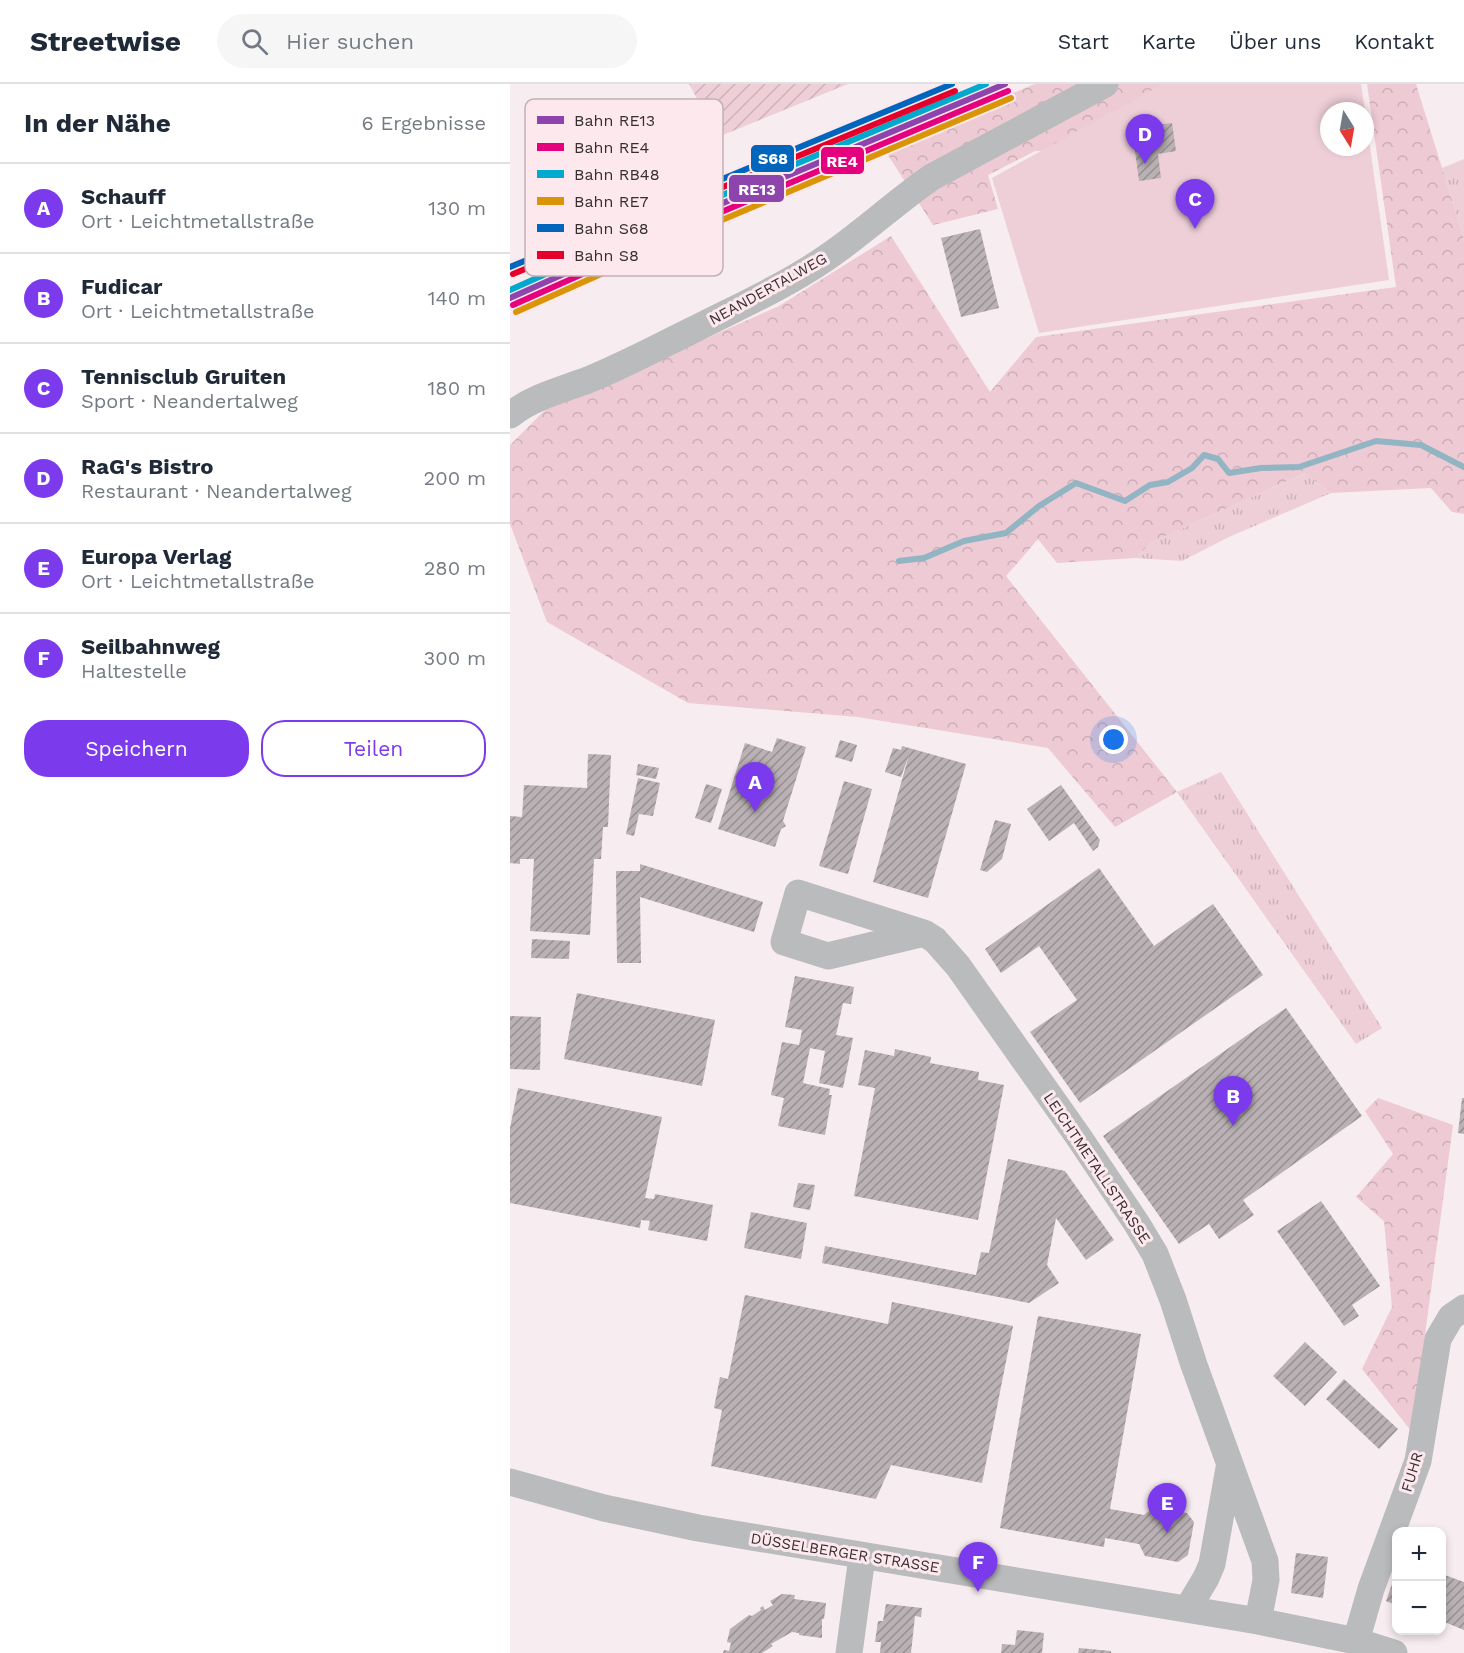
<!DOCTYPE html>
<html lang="de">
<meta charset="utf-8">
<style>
:root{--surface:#fff;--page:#f6f6f7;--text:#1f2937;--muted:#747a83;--line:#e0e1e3;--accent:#7c3aed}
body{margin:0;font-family:"Work Sans",sans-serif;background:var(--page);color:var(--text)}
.controls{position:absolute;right:18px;bottom:18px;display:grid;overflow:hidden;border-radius:12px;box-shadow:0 3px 9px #0003}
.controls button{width:54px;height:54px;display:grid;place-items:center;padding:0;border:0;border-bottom:2px solid var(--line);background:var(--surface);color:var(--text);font:30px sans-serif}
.compass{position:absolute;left:810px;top:18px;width:54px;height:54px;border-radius:50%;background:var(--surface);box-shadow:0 3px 9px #0003;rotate:169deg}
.you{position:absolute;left:604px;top:656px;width:21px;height:21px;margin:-15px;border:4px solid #fff;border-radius:50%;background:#1a73e8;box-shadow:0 0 0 9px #1a73e833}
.badge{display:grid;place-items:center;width:39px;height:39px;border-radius:50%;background:var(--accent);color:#fff;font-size:20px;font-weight:700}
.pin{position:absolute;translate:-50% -50px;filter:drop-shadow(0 2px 3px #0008)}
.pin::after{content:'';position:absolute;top:32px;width:21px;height:18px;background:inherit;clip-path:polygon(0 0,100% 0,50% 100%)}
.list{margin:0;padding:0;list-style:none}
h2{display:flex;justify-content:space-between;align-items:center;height:78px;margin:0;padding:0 24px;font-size:26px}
h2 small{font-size:20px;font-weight:400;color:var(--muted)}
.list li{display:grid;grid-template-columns:39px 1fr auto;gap:18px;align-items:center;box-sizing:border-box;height:90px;padding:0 24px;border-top:2px solid var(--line)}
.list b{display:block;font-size:22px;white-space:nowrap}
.list p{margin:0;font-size:20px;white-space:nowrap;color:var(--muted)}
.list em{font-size:20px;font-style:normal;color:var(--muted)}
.actions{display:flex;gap:12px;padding:18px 24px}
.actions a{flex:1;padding:14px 0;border:2px solid var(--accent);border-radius:24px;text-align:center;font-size:21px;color:var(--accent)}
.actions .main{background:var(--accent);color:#fff}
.icon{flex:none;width:33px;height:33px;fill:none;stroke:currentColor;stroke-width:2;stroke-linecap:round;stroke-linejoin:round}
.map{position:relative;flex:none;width:954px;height:1569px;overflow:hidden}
header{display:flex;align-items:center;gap:36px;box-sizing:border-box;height:84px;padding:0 30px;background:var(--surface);border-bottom:2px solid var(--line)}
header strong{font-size:28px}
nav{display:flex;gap:33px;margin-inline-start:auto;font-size:21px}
.search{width:420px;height:54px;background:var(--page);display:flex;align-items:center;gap:15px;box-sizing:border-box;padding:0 21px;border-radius:33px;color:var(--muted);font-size:22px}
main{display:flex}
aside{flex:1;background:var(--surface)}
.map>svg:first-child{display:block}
.grass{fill:url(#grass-tufts)}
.forest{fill:url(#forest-crowns)}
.garden{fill:url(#garden-furrows)}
.pitch{fill:#eecfd8}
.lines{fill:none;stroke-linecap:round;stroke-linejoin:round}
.stream{stroke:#91b5c3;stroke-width:6}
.building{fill:url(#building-hatch)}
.minor{stroke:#babbbc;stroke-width:27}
.rail-1-casing{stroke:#fce8ed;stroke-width:10}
.rail-2-casing{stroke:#fce8ed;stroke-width:10}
.rail-3-casing{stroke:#fce8ed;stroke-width:10}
.rail-4-casing{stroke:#fce8ed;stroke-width:10}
.rail-5-casing{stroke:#fce8ed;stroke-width:10}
.rail-6-casing{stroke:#fce8ed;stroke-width:10}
.rail-1{stroke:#8e44ad;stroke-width:6}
.rail-2{stroke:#e5007d;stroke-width:6}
.rail-3{stroke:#00a9ce;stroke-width:6}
.rail-4{stroke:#da9407;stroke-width:6}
.rail-5{stroke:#0065bd;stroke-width:6}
.rail-6{stroke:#e4002b;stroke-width:6}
.labels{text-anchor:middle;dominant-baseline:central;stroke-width:6;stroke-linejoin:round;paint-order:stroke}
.street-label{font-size:15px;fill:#372e31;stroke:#fce8ed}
.key{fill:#fce8ed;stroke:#c1b0b5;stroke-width:1.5}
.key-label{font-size:16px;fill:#372e31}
.line-badge{stroke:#fce8ed;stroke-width:2}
.badge-label{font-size:16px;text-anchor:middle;font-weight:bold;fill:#fff}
</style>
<header>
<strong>Streetwise</strong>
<div class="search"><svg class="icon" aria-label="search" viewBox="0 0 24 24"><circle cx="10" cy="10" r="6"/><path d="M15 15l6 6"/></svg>Hier suchen</div>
<nav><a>Start</a><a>Karte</a><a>Über uns</a><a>Kontakt</a></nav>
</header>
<main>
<aside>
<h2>In der Nähe<small>6 Ergebnisse</small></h2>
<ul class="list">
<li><span class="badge">A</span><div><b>Schauff</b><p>Ort · Leichtmetallstraße</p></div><em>130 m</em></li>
<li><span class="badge">B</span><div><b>Fudicar</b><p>Ort · Leichtmetallstraße</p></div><em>140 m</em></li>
<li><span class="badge">C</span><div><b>Tennisclub Gruiten</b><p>Sport · Neandertalweg</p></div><em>180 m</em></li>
<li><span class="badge">D</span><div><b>RaG's Bistro</b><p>Restaurant · Neandertalweg</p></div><em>200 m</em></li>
<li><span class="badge">E</span><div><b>Europa Verlag</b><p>Ort · Leichtmetallstraße</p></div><em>280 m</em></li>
<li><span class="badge">F</span><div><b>Seilbahnweg</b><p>Haltestelle</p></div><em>300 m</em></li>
</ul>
<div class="actions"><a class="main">Speichern</a><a>Teilen</a></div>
</aside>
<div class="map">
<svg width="954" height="1569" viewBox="0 0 954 1569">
<defs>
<pattern id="grass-tufts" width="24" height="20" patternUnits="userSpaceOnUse" patternTransform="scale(1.5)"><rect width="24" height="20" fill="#eecfd8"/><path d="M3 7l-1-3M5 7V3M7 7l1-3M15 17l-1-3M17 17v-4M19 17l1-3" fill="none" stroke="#cdb2ba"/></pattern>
<pattern id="forest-crowns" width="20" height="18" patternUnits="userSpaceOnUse" patternTransform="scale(1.5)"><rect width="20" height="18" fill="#edcad4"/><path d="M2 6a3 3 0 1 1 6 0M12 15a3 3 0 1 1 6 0" fill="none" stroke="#ccaeb6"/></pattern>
<pattern id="garden-furrows" width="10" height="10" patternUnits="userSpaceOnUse" patternTransform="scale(1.5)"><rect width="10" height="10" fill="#eecfd8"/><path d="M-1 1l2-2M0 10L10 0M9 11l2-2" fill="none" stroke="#cdb2ba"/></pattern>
<pattern id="building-hatch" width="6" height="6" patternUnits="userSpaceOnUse" patternTransform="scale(1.5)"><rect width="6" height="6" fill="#b9b1b3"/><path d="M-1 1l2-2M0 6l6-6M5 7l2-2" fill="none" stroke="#979092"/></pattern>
</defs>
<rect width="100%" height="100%" fill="#f7ecef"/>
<path class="grass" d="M954 75V155L932 84Z
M795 389 821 409 719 453 672 477 625 474 642 458Z
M711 688 872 944 846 960 667 708Z"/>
<path class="forest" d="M525 0H669L569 68 525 67 478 91 488 125 423 141 376 68 471 22Z
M857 0H906L954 155V430L942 428 921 404 821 409 795 389 642 458 625 474 547 479 528 455 496 492 667 708 605 743 538 664 348 633 178 619 37 538 0 440V361L35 326 269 222 381 152 480 308 526 253 886 203Z
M868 1014 943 1041 902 1348 852 1285 882 1223 874 1137 846 1113 883 1070 855 1027Z"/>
<path class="garden" d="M179 0H338L208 53Z"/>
<path class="pitch" d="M653 0H851L855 27H819V63H855V28L879 196 529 249 482 94Z"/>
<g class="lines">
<path class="stream" d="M389 477 414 474 454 457 496 449 529 422 566 399 615 417 640 401 658 398 682 384 694 371 708 375 719 389 751 384 789 383 866 357 911 361 954 383"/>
</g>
<path class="building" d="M662 39 666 67 648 70 651 94 629 97 622 44Z
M470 145 489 224 451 233 431 154Z
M267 654 296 663 273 737 276 742 271 745 265 763 208 745 235 659 262 668Z
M330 656 347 661 342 678 325 673Z
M392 662 456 680 418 814 363 798 399 671 391 693 375 688 383 664 391 666Z
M78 670 101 671 98 743H93L91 775H84L80 851 20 847 24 775H10V780L0 779V732L12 733 14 701 77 704Z
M128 680 149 684 146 695 126 691Z
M128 694 150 699 143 732 129 730 124 752 116 750Z
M334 697 362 705 338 790 309 782Z
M196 700 212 705 201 739 185 734Z
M551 701 590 756 588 763 583 767 564 739 539 757 517 725Z
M485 736 501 740 492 775 477 788 470 786Z
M130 780 253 818 244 848 130 813 131 879H107L106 787H130Z
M589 784 644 862 703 820 753 891 570 1019 520 948 567 916 529 862 491 889 475 865Z
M22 855 60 857 59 875 21 874Z
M285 892 344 903 341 920 333 919 326 951 343 954 333 1004 309 999 315 967 300 964 293 999 320 1005 319 1011H322L315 1051 268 1042 274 1014 261 1011 272 958 289 961 292 946 275 943Z
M67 909 205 936 192 1002 54 975Z
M776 924 852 1032 733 1116 744 1131 709 1155 699 1140 669 1160 593 1052Z
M0 932 31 933 30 986 0 985Z
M385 965 421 973 420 979 469 988 468 996 494 1001 468 1136 344 1112 365 1004 348 1001 355 966 384 972Z
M8 1004 152 1033 135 1114 144 1115 145 1110 203 1121 197 1157 138 1146 140 1137 131 1136 130 1144 0 1119V1044Z
M952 1014H954V1050L948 1049Z
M498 1075 555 1087 604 1156 576 1176 546 1134 537 1181 549 1199 519 1219 312 1179 315 1162 466 1191 471 1168 479 1169Z
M288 1099 305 1101 300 1126 283 1123Z
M811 1117 870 1202 842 1221 849 1232 834 1242 767 1147Z
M241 1128 297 1139 291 1175 234 1164Z
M235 1211 378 1240 382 1218 503 1242 472 1399 381 1381 366 1415 201 1382 212 1326 204 1324 210 1293 218 1295Z
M528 1232 631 1250 600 1425 634 1431 644 1423 677 1429 684 1438 678 1471 668 1478 635 1472 629 1460 595 1454 594 1463 490 1444Z
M795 1258 827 1288 795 1322 763 1292Z
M834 1295 888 1345 869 1365 816 1315Z
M786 1469 818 1473 813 1514 781 1509Z
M886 1473V1521L876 1517 886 1489 878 1486Z
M932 1490 954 1498V1546L932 1537Z
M272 1510 285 1511 284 1515 316 1519 314 1535H312V1554L289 1551V1549L282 1548 261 1560 263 1562 252 1569H213L214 1566 219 1567 221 1559 217 1558 220 1545 239 1531 242 1532 251 1526 250 1524 253 1522 255 1526 263 1521 260 1517Z
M376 1520 412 1524 411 1533 405 1532 401 1569H370L371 1558H365L368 1537H373Z
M507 1546 534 1549 532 1569H491L492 1560 505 1561Z
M569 1564 601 1567V1569H568Z"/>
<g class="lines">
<path class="minor" d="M0 331C23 313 51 306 78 296 115 281 150 262 185 245 228 223 273 203 313 176 351 151 384 119 422 93L595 0
M414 849 318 872 274 858 288 809 414 849 425 856 448 882 568 1052 627 1140 645 1170 663 1216 684 1281 755 1477 756 1496 748 1537
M0 1398 94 1424 188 1444 748 1537 846 1557 884 1569
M678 1524 696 1494 702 1480 719 1384
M846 1557 861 1505 908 1377 928 1255 941 1233 954 1224
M339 1569 352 1473"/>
<defs>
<path id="rail-1" d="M0 214 206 122 495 0"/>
<path id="rail-2" d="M3 221 209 129 498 7"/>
<path id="rail-3" d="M0 206 203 115 476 0"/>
<path id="rail-4" d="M6 228 212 136 501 14"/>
<path id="rail-5" d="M0 183 442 0"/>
<path id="rail-6" d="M3 190 445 7"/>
</defs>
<use href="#rail-1" class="rail-1-casing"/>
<use href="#rail-2" class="rail-2-casing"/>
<use href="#rail-3" class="rail-3-casing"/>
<use href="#rail-4" class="rail-4-casing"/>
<use href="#rail-5" class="rail-5-casing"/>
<use href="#rail-6" class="rail-6-casing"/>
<use href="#rail-1" class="rail-1"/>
<use href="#rail-2" class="rail-2"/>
<use href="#rail-3" class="rail-3"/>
<use href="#rail-4" class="rail-4"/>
<use href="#rail-5" class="rail-5"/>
<use href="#rail-6" class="rail-6"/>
</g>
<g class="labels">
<g class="street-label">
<text transform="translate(258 205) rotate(-29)">NEANDERTALWEG</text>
<text transform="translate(587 1084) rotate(56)">LEICHTMETALLSTRASSE</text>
<text transform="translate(902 1388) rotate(-73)">FUHR</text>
<text transform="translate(335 1469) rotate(9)">DÜSSELBERGER STRASSE</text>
</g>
</g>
<rect x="15" y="15" width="198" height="177" rx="9" class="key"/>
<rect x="27" y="32" width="27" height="8" fill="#8e44ad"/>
<rect x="27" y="59" width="27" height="8" fill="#e5007d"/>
<rect x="27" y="86" width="27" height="8" fill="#00a9ce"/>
<rect x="27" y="113" width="27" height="8" fill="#da9407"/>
<rect x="27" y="140" width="27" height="8" fill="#0065bd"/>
<rect x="27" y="167" width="27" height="8" fill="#e4002b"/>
<g class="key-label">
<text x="64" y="42">Bahn RE13</text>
<text x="64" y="69">Bahn RE4</text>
<text x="64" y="96">Bahn RB48</text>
<text x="64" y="123">Bahn RE7</text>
<text x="64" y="150">Bahn S68</text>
<text x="64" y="177">Bahn S8</text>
</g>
<g class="line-badge">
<rect x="240" y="60" width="45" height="29" rx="6" fill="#0065bd"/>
<rect x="310" y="62" width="45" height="29" rx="6" fill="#e5007d"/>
<rect x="218" y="90" width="57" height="29" rx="6" fill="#8e44ad"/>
</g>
<g class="badge-label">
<text x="263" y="80">S68</text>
<text x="332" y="83">RE4</text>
<text x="247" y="111">RE13</text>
</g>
</svg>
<div class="controls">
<button>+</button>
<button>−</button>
</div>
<svg class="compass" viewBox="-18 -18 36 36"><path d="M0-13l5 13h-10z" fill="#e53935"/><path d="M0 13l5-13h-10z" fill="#747a83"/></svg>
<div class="you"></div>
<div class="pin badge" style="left:245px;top:728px">A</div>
<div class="pin badge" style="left:723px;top:1042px">B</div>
<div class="pin badge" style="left:685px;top:145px">C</div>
<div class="pin badge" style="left:635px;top:80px">D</div>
<div class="pin badge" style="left:657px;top:1449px">E</div>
<div class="pin badge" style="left:468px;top:1508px">F</div>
</div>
</main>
